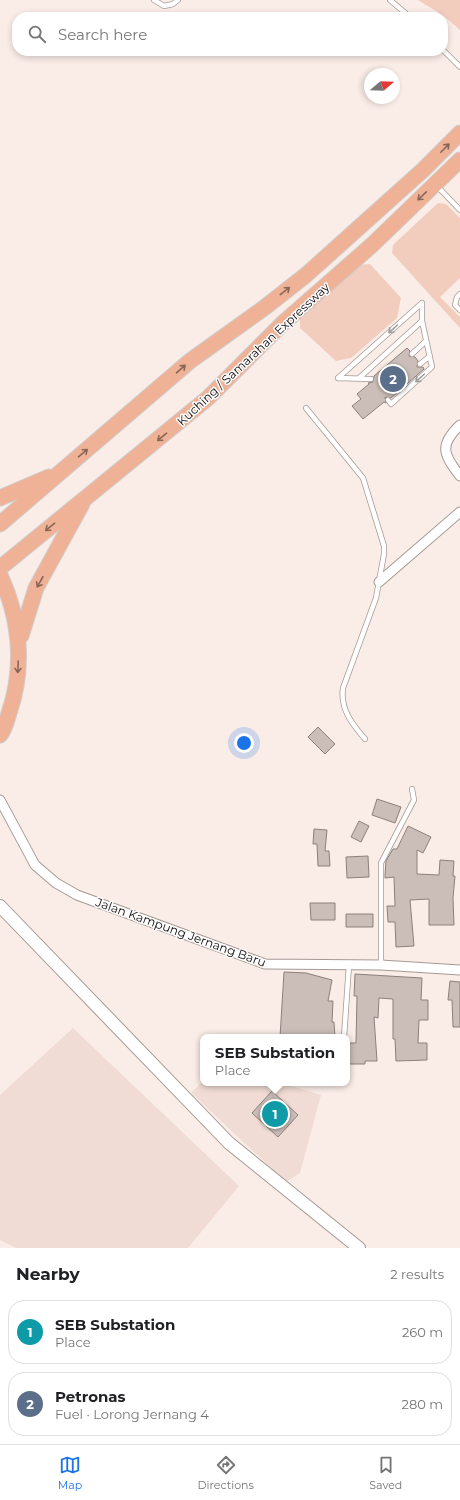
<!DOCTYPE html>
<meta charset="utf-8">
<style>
:root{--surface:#fff;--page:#f6f6f6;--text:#202124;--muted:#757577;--line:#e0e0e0;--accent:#1a73e8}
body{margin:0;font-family:Montserrat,sans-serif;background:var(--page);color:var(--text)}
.compass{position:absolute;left:364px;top:68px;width:36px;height:36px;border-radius:50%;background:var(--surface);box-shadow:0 2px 6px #0003;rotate:71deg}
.you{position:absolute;left:244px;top:743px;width:14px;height:14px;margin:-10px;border:3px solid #fff;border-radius:50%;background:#1a73e8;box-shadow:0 0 0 6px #1a73e833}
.badge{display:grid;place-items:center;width:26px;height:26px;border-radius:50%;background:var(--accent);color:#fff;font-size:13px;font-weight:700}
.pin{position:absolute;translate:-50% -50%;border:2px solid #fff;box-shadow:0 1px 4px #0006}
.popup{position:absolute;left:200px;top:1034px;width:150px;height:52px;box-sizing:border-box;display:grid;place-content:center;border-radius:8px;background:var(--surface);filter:drop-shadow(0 1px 3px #0005);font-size:13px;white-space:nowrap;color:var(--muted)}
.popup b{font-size:15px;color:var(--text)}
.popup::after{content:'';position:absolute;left:50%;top:100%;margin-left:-8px;border:8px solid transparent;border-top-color:var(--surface)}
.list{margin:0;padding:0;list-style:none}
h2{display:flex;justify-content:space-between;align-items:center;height:52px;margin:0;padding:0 16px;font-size:17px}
h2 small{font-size:13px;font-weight:400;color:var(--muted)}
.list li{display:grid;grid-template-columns:26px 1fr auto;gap:12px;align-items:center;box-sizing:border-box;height:64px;margin:0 8px 8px;padding:0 8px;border:1px solid var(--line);border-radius:16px}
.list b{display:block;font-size:15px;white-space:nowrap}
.list p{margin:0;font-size:13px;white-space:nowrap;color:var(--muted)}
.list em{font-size:13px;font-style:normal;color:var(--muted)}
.icon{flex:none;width:22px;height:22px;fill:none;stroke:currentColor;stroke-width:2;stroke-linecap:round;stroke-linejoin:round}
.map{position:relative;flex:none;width:460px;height:1248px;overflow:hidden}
.search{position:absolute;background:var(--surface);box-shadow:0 2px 6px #0003;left:12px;right:12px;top:12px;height:44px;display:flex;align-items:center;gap:10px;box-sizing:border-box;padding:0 14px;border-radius:16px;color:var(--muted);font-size:15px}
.sheet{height:196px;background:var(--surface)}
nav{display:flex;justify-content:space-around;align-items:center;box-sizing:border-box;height:56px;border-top:1px solid var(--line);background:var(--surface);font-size:11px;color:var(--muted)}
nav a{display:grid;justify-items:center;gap:2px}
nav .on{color:var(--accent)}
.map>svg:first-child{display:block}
.built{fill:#f0dcd4}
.green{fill:#f2ccbd}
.building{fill:#cbbeb9;stroke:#8b807b}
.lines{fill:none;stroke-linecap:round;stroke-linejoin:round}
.service-casing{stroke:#a59994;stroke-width:6}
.minor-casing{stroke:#a59994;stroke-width:11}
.tertiary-casing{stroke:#a59994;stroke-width:14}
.trunk-casing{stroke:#cfcece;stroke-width:17}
.service{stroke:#fff;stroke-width:4.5}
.minor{stroke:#fff;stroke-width:9}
.tertiary{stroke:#fff;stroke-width:12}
.trunk{stroke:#efb297;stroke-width:15}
.oneway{stroke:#8a6657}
.oneway2{stroke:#9f9d9d}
.labels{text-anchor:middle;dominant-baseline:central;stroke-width:3;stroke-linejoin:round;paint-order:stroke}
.street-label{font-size:12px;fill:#0e0a09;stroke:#fdfdfd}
</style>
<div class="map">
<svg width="460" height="1248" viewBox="0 0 460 1248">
<rect width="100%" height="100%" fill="#faede8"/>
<path class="built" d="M73 1028 239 1186 188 1248H16L0 1240V1095Z
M203 1081V1083H282L321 1095 300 1173 286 1182 191 1093Z"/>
<path class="green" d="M418 0H460V30L444 16Z
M438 203 446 204 460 218V278L440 297 460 317V328L392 253 393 245Z
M370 264 401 298 397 318 351 358 336 361 300 328V319L358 265Z"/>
<path class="building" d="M407 348 410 351 409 356 415 357 418 361 417 367H423L424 369 391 398 385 397 386 403 384 402 363 419 352 406 361 399 357 394 369 384 368 383 373 382 374 376Z
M318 727 335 744 325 754 308 737Z
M377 799 401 807 395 823 372 815Z
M359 821 369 826 361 842 351 837Z
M408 826 431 837 423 853 417 850V874L439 875 440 860 454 861 453 876H455L453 898 454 925H429V899L410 900 414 946 396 947 395 922H388L387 906H395L394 877 385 878V875L386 861 393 849H397Z
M314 829 327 830 325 851H329L330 866H318L317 844H313Z
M368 856 369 877 347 878 346 857Z
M310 903H335V920H311Z
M346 914H373V927H346Z
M284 972 306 973 332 980 328 1001H333L332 1022H334L335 1037H280Z
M355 974 422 978 421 1000H428V1020H419L418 1043H427V1060L396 1061 395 1039H393V999L379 998 378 1018 374 1017 377 1061H365V1064H349V1043H356L357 996H354Z
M450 981 460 982V1027H453L452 1000H448Z
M272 1091 298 1115 278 1137 252 1113Z"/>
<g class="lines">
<defs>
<path id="service" d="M154 0 164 6 173 4 178 0
M390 0 410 17
M443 50 460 67
M436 185 460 210
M460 294 457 297 455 305 460 310
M412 354 426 341
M420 364 430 356
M338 378 422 303
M338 378 371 379
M358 379 422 321
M388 400 391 404 432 367 422 321V303
M306 408 363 478 384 546V554L376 598 343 688C340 709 352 724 365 739
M381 965V863L414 800 412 789
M344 1037 349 965"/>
<path id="minor" d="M460 425C439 445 443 454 460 476
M379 582 460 512
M0 800 35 865 56 883 77 895 265 964 381 965 460 970"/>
<path id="tertiary" d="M0 906 229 1143 359 1248"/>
<path id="trunk" d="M0 498 49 477
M0 524 190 361 264 308 306 275 423 170 460 133
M0 568 208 398 282 324 372 245 460 160
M0 575C20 618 25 667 9 713 7 720 5 729 0 735
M21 636 36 588 82 504"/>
</defs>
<use href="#service" class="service-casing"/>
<use href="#minor" class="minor-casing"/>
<use href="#tertiary" class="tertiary-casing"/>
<use href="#trunk" class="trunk-casing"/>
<use href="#service" class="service"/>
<use href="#minor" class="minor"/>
<use href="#tertiary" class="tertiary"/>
<use href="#trunk" class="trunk"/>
</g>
<defs><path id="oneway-shaft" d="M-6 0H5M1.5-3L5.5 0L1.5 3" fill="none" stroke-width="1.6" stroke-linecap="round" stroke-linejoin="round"/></defs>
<g class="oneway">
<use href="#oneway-shaft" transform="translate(445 148) rotate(-45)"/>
<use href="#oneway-shaft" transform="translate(422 196) rotate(136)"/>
<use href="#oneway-shaft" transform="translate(285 291) rotate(-38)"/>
<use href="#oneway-shaft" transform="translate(181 369) rotate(-41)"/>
<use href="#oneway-shaft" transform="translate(162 437) rotate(140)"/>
<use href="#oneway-shaft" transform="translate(83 453) rotate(-40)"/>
<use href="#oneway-shaft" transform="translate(50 527) rotate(141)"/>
<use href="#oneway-shaft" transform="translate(40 582) rotate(119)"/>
<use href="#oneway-shaft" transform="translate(18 667) rotate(92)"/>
</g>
<g class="oneway2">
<use href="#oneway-shaft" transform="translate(393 329) rotate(138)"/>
<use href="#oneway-shaft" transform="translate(420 378) rotate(138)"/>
</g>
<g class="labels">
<g class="street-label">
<text transform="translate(253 354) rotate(-43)">Kuching / Samarahan Expressway</text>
<text transform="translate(181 932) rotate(20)">Jalan Kampung Jernang Baru</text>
</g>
</g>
</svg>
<svg class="compass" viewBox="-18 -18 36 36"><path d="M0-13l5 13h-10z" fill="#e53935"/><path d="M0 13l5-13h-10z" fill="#757577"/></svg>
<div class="you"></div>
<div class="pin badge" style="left:275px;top:1114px;background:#0f9aa8">1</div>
<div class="popup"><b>SEB Substation</b>Place</div>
<div class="pin badge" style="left:393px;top:379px;background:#5c6f8a">2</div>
<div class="search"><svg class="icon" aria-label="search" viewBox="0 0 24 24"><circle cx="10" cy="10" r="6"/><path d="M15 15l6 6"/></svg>Search here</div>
</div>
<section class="sheet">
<h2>Nearby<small>2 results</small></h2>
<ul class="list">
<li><span class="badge" style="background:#0f9aa8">1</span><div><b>SEB Substation</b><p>Place</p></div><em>260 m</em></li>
<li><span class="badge" style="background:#5c6f8a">2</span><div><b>Petronas</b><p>Fuel · Lorong Jernang 4</p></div><em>280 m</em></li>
</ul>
</section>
<nav>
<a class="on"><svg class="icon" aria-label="map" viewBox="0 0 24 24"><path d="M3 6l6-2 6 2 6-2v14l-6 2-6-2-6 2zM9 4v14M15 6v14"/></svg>Map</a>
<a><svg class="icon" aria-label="directions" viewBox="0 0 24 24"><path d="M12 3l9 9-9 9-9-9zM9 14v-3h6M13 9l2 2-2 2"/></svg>Directions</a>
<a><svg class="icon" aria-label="saved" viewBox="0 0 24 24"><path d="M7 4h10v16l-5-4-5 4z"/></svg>Saved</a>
</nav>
